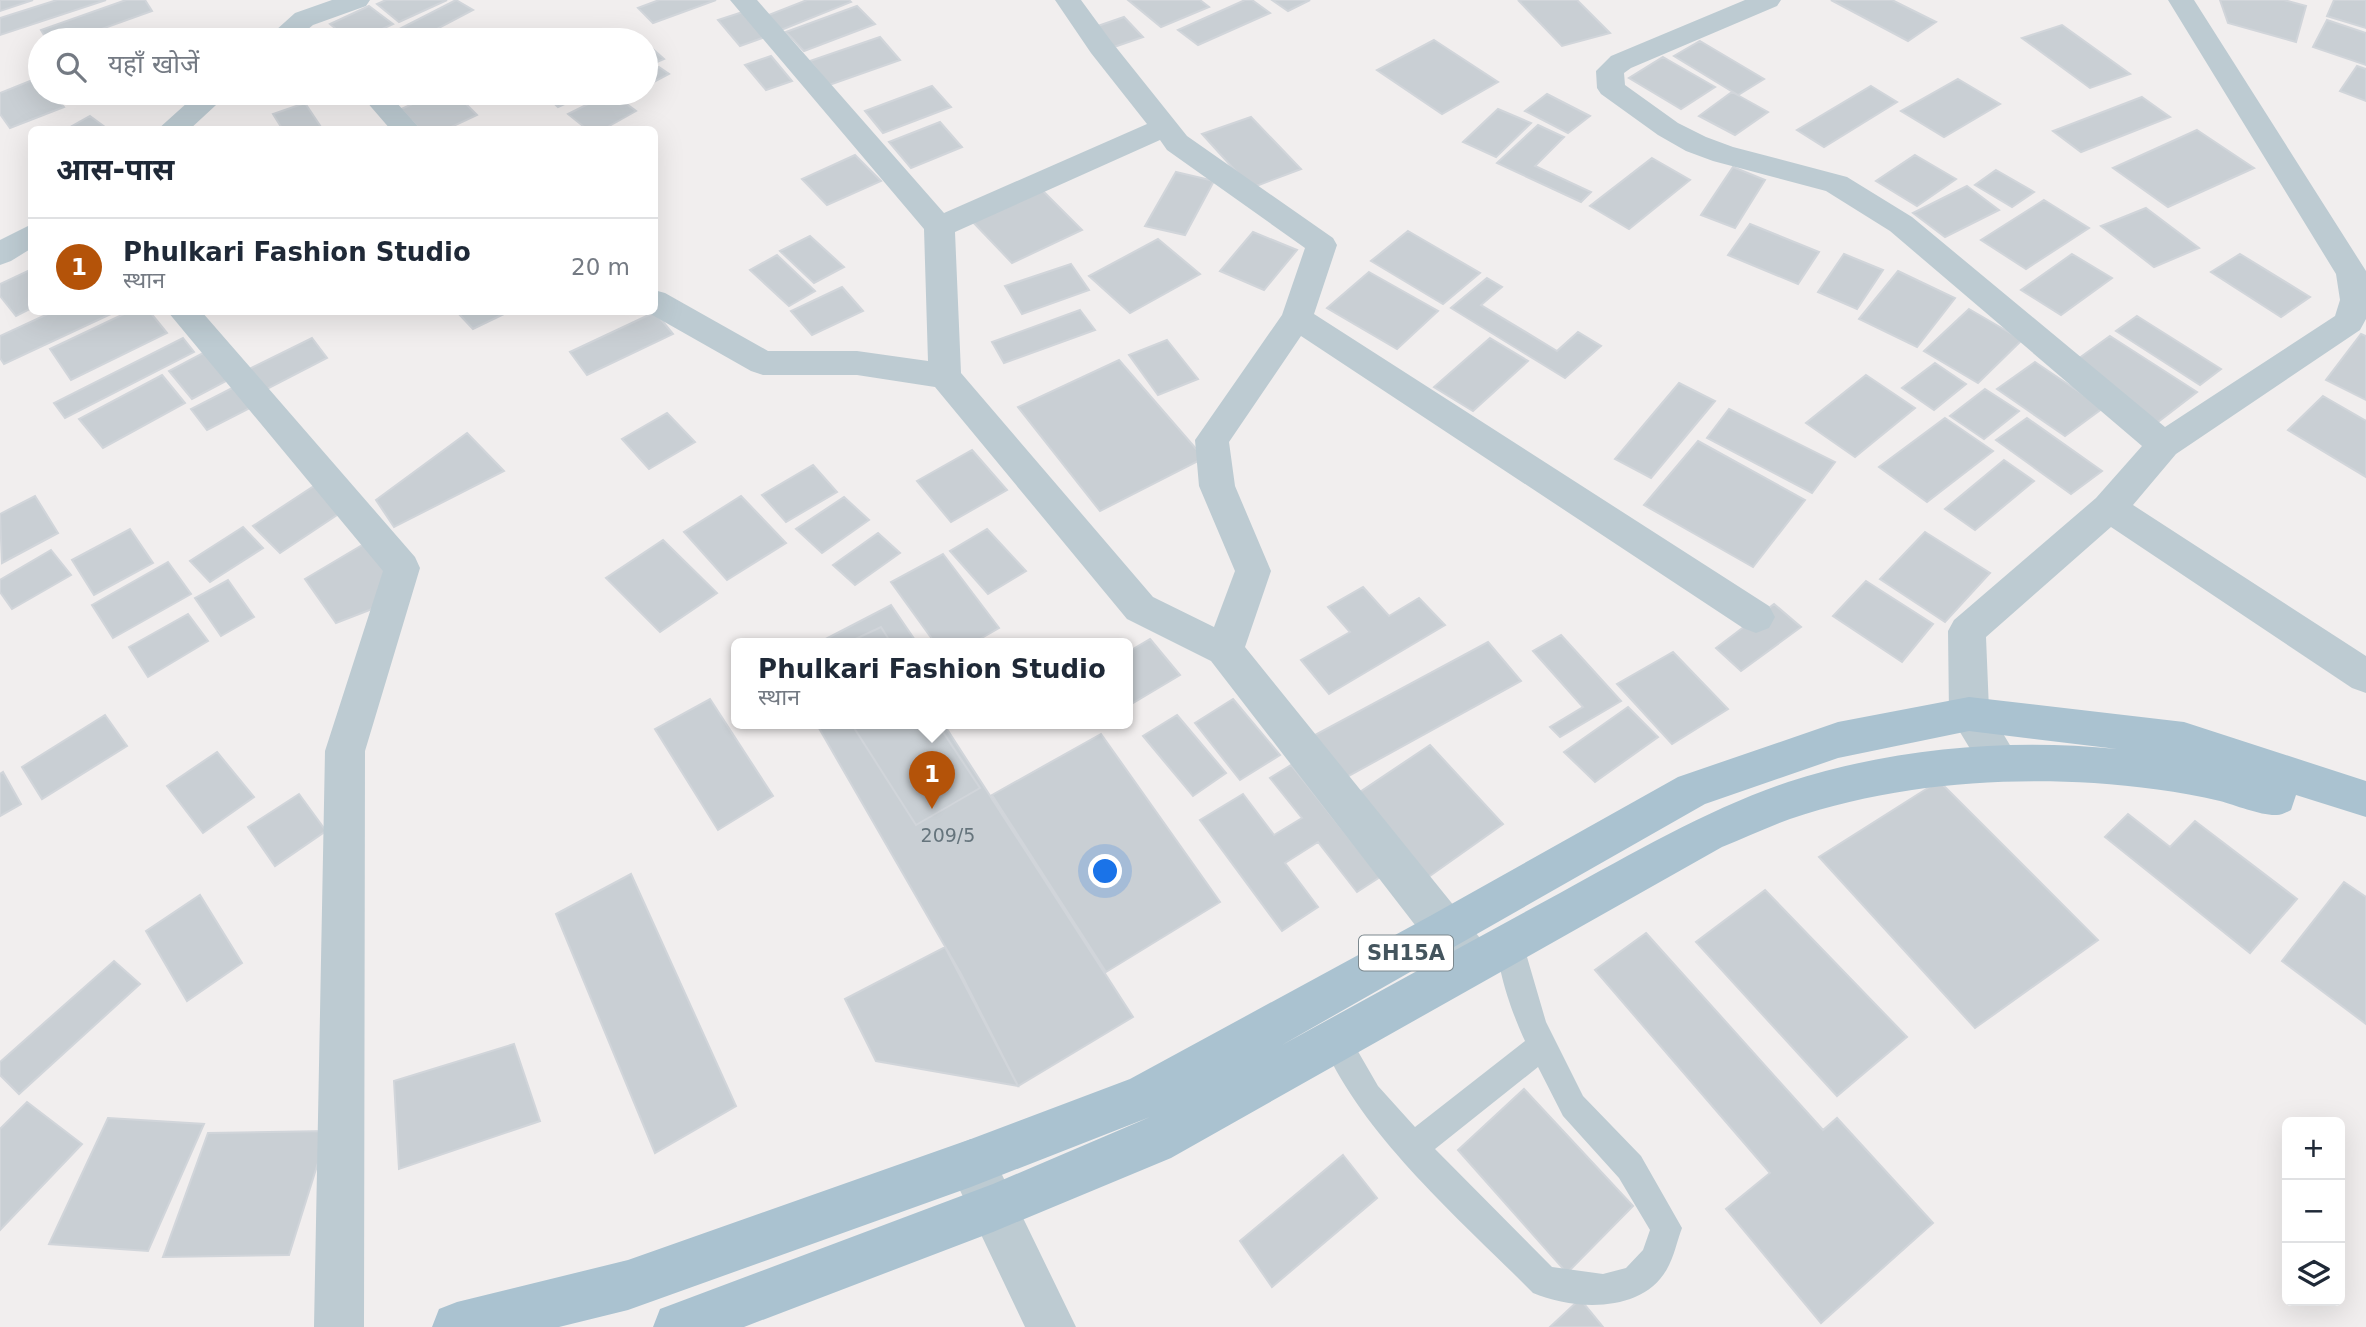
<!DOCTYPE html>
<html lang="hi">
<meta charset="utf-8">
<style>
:root{--surface:#fff;--page:#f6f6f7;--text:#1f2937;--muted:#747a83;--line:#e0e1e3;--accent:#b45309}
body{margin:0;font-family:"DejaVu Sans","Noto Sans Devanagari",sans-serif;background:var(--page);color:var(--text)}
.controls{position:absolute;right:21px;bottom:21px;display:grid;overflow:hidden;border-radius:10px;box-shadow:0 7px 28px #0002}
.controls button{width:63px;height:63px;display:grid;place-items:center;padding:0;border:0;border-bottom:2px solid var(--line);background:var(--surface);color:var(--text);font:35px sans-serif}
.you{position:absolute;left:1106px;top:872px;width:24px;height:24px;margin:-18px;border:5px solid #fff;border-radius:50%;background:#1a73e8;box-shadow:0 0 0 10px #1a73e833}
.badge{display:grid;place-items:center;width:46px;height:46px;border-radius:50%;background:var(--accent);color:#fff;font-size:23px;font-weight:700}
.pin{position:absolute;translate:-50% -58px;filter:drop-shadow(0 2px 4px #0008)}
.pin::after{content:'';position:absolute;top:37px;width:24px;height:21px;background:inherit;clip-path:polygon(0 0,100% 0,50% 100%)}
.popup{position:absolute;left:731px;top:638px;width:402px;height:91px;box-sizing:border-box;display:grid;place-content:center;border-radius:10px;background:var(--surface);filter:drop-shadow(0 2px 5px #0005);font-size:23px;white-space:nowrap;color:var(--muted)}
.popup b{font-size:26px;color:var(--text)}
.popup::after{content:'';position:absolute;left:50%;top:100%;margin-left:-14px;border:14px solid transparent;border-top-color:var(--surface)}
.list{margin:0;padding:0;list-style:none}
h2{display:flex;justify-content:space-between;align-items:center;height:91px;margin:0;padding:0 28px;font-size:30px}
h2 small{font-size:23px;font-weight:400;color:var(--muted)}
.list li{display:grid;grid-template-columns:46px 1fr auto;gap:21px;align-items:center;box-sizing:border-box;height:98px;padding:0 28px;border-top:2px solid var(--line)}
.list b{display:block;font-size:26px;white-space:nowrap}
.list p{margin:0;font-size:23px;white-space:nowrap;color:var(--muted)}
.list em{font-size:23px;font-style:normal;color:var(--muted)}
.icon{flex:none;width:38px;height:38px;fill:none;stroke:currentColor;stroke-width:2;stroke-linecap:round;stroke-linejoin:round}
.map{position:relative;flex:none;width:2366px;height:1327px;overflow:hidden}
.search{position:absolute;background:var(--surface);box-shadow:0 7px 28px #0002;left:28px;top:28px;width:630px;height:77px;display:flex;align-items:center;gap:18px;box-sizing:border-box;padding:0 24px;border-radius:38px;color:var(--muted);font-size:26px}
.panel{position:absolute;background:var(--surface);box-shadow:0 7px 28px #0002;left:28px;top:126px;width:630px;height:189px;border-radius:10px}
.map>svg:first-child{display:block}
.building{fill:#c9cfd4;stroke:#d1d5da;stroke-width:2}
.lines{fill:none;stroke-linecap:round;stroke-linejoin:round}
.lane{fill:#bdcbd2;fill-rule:evenodd}
.street{fill:#bdcbd2;fill-rule:evenodd}
.primary{fill:#aac2d0;fill-rule:evenodd}
.labels{text-anchor:middle;dominant-baseline:central;stroke-width:5;stroke-linejoin:round;paint-order:stroke}
.number-label{font-size:19px;fill:#65747c}
.shield{fill:#fff;stroke:#7c888e;stroke-width:2}
.shield-label{font-size:21px;font-weight:bold;fill:#44555e}
</style>
<div class="map">
<svg width="2366" height="1327" viewBox="0 0 2366 1327">
<rect width="100%" height="100%" fill="#f1eeee"/>
<path class="building" d="M0 0H33L0 11Z
M57 0H106L0 35V18Z
M126 0H145L152 11 71 40H47L41 30Z
M386 0H447L399 22 377 4Z
M456 0 473 10 416 40H378Z
M659 0H716L653 23 638 8Z
M807 0H849L851 2 781 30 766 16Z
M1128 0H1200L1209 7 1161 27Z
M1245 0H1252L1270 13 1198 45 1178 30Z
M1272 0H1310L1288 11Z
M1523 0H1577L1610 33 1562 46 1519 1Z
M1831 0H1892L1936 22 1908 41Z
M2220 0H2284L2306 6 2296 42 2228 23Z
M2334 0H2366V28L2327 16Z
M369 6 393 24 359 40H349L330 24Z
M857 6 875 24 804 51 786 32Z
M746 11 768 36 740 46 718 20Z
M1124 17 1143 37 1111 48 1092 28Z
M2327 20 2366 33V65L2313 47Z
M2062 25 2130 74 2090 88 2022 38Z
M880 37 900 60 829 85 810 61Z
M1434 40 1498 82 1442 114 1377 70Z
M1700 41 1764 79 1738 95 1674 56Z
M646 43 664 59 646 67Z
M771 56 792 81 766 90 745 65Z
M1663 57 1715 87 1681 109 1629 78Z
M2357 66 2366 69V101L2340 91Z
M659 67 669 74 646 86V74Z
M40 77V93H53L64 107 10 128 0 114V93Z
M1958 79 2000 104 1944 137 1901 111Z
M932 86 951 107 883 133 865 111Z
M1871 86 1897 102 1824 147 1797 130Z
M1732 92 1768 112 1735 135 1699 116Z
M437 93H455L477 115 445 130H420L401 109Z
M543 93H589L558 107Z
M610 93H633L620 99 636 111 602 130H588L568 114Z
M1547 94 1590 116 1568 133 1525 111Z
M2142 97 2170 117 2081 152 2053 131Z
M305 103 323 130H283L273 114Z
M1498 109 1531 123 1496 157 1463 142Z
M90 116 109 130H65Z
M1251 117 1301 169 1251 188 1202 134Z
M940 122 962 147 911 168 889 142Z
M1538 125 1564 137 1535 166 1591 192 1581 202 1497 163Z
M2197 130 2254 168 2168 207 2113 168Z
M855 155 881 181 827 205 802 179Z
M1915 155 1956 179 1917 206 1876 181Z
M1652 158 1690 180 1629 229 1590 206Z
M1733 167 1765 180 1735 228 1701 215Z
M1996 170 2034 192 2012 207 1975 185Z
M1176 172 1214 181 1185 235 1145 226Z
M1967 186 1999 210 1945 237 1913 213Z
M1039 187 1082 230 1012 263 970 219Z
M2044 200 2089 228 2026 269 1981 240Z
M2146 208 2199 248 2154 267 2101 226Z
M1750 224 1819 252 1798 284 1728 255Z
M1408 231 1480 273 1443 304 1371 261Z
M1253 232 1297 250 1264 290 1220 271Z
M810 236 844 267 814 283 780 251Z
M1158 239 1200 274 1130 313 1089 276Z
M1844 254 1883 270 1857 309 1818 292Z
M2072 254 2112 278 2061 315 2021 290Z
M2240 254 2310 297 2281 317 2211 272Z
M777 255 815 291 789 306 750 270Z
M1071 264 1089 290 1022 314 1005 286Z
M32 269V308L16 316 0 296V284Z
M1898 271 1955 298 1917 347 1859 319Z
M1369 272 1438 311 1397 349 1327 308Z
M1487 278 1502 287 1481 305 1557 351 1578 332 1601 346 1565 378 1451 308Z
M842 287 863 311 812 335 791 311Z
M1969 309 2022 340 1978 383 1924 351Z
M1080 310 1095 330 1004 363 992 342Z
M52 312H115L4 364 0 358V336Z
M128 312H150L167 333 71 380 50 349Z
M457 312H508L473 329Z
M655 312 673 334 587 375 570 352Z
M2137 316 2221 369 2200 385 2116 331Z
M2361 334 2366 336V400L2326 380Z
M2110 336 2197 392 2158 422 2071 364Z
M183 338 194 352 65 418 54 403Z
M312 338 327 358 265 390 249 369Z
M1490 338 1528 361 1473 411 1434 387Z
M1167 340 1198 379 1158 395 1129 355Z
M205 352 228 380 192 399 169 371Z
M1119 360 1204 458 1100 511 1018 407Z
M2035 362 2103 408 2065 436 1997 389Z
M1935 363 1966 384 1934 410 1902 388Z
M162 375 185 403 103 448 79 419Z
M1866 375 1915 408 1855 457 1806 423Z
M1679 383 1715 401 1651 478 1615 459Z
M236 386 252 407 207 430 191 409Z
M1985 389 2019 411 1984 439 1950 416Z
M2323 396 2366 421V477L2288 430Z
M1729 409 1835 462 1812 493 1707 438Z
M667 413 695 442 649 469 622 439Z
M1945 418 1993 451 1927 502 1879 467Z
M2027 418 2102 471 2071 494 1996 440Z
M467 433 504 471 394 527 376 500Z
M1698 441 1805 500 1753 567 1644 505Z
M972 450 1007 490 951 522 917 481Z
M2004 460 2034 481 1975 530 1945 509Z
M813 465 837 492 786 522 762 495Z
M320 482 349 507 280 553 253 526Z
M35 496 58 533 2 563 0 514Z
M741 496 786 543 727 580 684 532Z
M844 497 869 520 822 553 796 529Z
M243 527 263 548 210 582 190 561Z
M130 529 153 563 94 595 72 560Z
M987 529 1026 571 988 594 950 551Z
M1925 532 1990 573 1945 622 1880 579Z
M878 533 900 553 855 585 833 565Z
M663 540 717 593 660 632 606 578Z
M369 541 389 566 385 604 336 623 305 579Z
M51 550 71 575 12 609 0 592V580Z
M943 554 999 628 973 643H935L891 582Z
M168 562 191 594 113 638 92 605Z
M228 580 254 617 221 636 195 598Z
M1866 581 1933 624 1902 662 1833 616Z
M1363 587 1389 616 1419 598 1445 625 1329 694 1301 660 1350 632 1328 607Z
M1774 604 1801 627 1741 671 1716 648Z
M891 605 917 643H818Z
M188 614 208 641 148 677 129 647Z
M881 627 891 643H847Z
M1561 635 1621 701 1560 737 1550 727 1583 707 1533 651Z
M1150 639 1180 675 1128 706V652Z
M1488 642 1521 681 1345 778 1313 736Z
M1673 652 1728 709 1672 744 1617 684Z
M710 699 773 796 718 830 655 729Z
M1233 699 1280 755 1240 780 1195 723Z
M1628 707 1658 737 1595 782 1564 752Z
M105 715 127 746 42 799 22 767Z
M1177 715 1226 773 1193 796 1143 736Z
M816 723H943L1133 1017 1018 1086 961 974Z
M851 723H937L980 788 916 825Z
M1101 734 1220 902 1106 972 992 795Z
M1430 745 1503 824 1420 883 1348 800Z
M217 752 254 797 203 833 167 786Z
M1291 765 1380 877 1357 892 1318 842 1285 863 1318 907 1282 931 1200 820 1243 794 1274 835 1302 818 1270 778Z
M3 772 21 804 0 816V774Z
M1939 781 2098 940 1975 1028 1819 857Z
M299 794 326 831 275 866 248 827Z
M2128 814 2170 847 2195 821 2297 899 2250 953 2105 837Z
M631 874 736 1106 655 1153 556 914Z
M2344 882 2366 897V1024L2282 961Z
M1765 890 1907 1037 1837 1096 1696 942Z
M200 895 242 963 187 1001 146 931Z
M1646 933 1823 1130 1837 1118 1933 1223 1821 1323 1726 1209 1770 1173 1595 970Z
M945 947 1018 1086 876 1061 845 999Z
M114 961 140 984 19 1094 0 1075V1062Z
M514 1044 540 1121 399 1169 394 1081Z
M1524 1089 1633 1206 1567 1273 1458 1150Z
M27 1102 82 1144 0 1230V1129Z
M108 1118 204 1124 148 1251 49 1244Z
M328 1131 289 1255 163 1257 208 1133Z
M1343 1155 1377 1198 1272 1287 1240 1241Z
M1580 1299 1603 1327H1550Z"/>
<g class="lines">
<path class="lane" d="M1510 929 1520 933 1546 1022 1583 1096 1641 1156 1682 1228C1677 1241 1674 1257 1667 1269 1642 1314 1573 1310 1533 1293 1461 1220 1360 1134 1321 1039L1325 1029 1335 1025 1345 1029 1378 1086 1415 1127 1525 1041C1514 1018 1490 955 1500 933ZM1538 1067 1563 1116 1619 1178 1650 1230 1643 1250 1626 1268 1603 1274 1552 1267 1435 1149Z"/>
<path class="street" d="M332 0H370L366 6 313 25 295 40H265L295 13Z
M730 0H757L944 213 1147 124 1091 53 1055 0H1081L1111 41 1187 136 1333 238 1337 245 1314 314 1769 606 1775 617 1769 628 1756 633 1743 628 1301 336 1229 442 1235 486 1271 571 1245 647 1488 948 1494 963 1488 978 1472 984 1456 978 1211 661 1127 619 935 387 857 375H763L751 371 647 312H654V290L665 293 768 351H857L928 361 924 229ZM1160 140 1167 150 1305 248 1282 315 1195 440 1199 486 1235 571 1214 627 1153 597 961 373 955 232Z
M1745 0H1781L1777 6 1631 68 1624 73 1625 85 1678 123 1706 137 1733 147 1847 177 1912 217 2165 427 2335 316 2340 300 2336 274 2168 0H2194L2366 271V319L2360 330 2176 454 2133 505 2366 656V693L2352 688 2111 527 1986 637 1989 710 2020 762 2014 775 2000 780 1986 775 1949 714 1948 631 1954 620 2096 498 2142 446 1890 231 1826 191 1713 161 1686 151 1658 135 1601 94 1597 88 1596 71 1611 56Z
M198 93H229L189 130H157Z
M359 93H388L421 130H391Z
M32 224V248L11 261 0 265V240Z
M168 312H202L415 557 420 568 365 751 364 1327H314L325 751 383 571Z
M971 1139 988 1146 1076 1327H1025L947 1163 954 1146Z"/>
<path class="primary" d="M1969 697 2184 722 2366 781V817L2296 795 2291 810C2287 812 2281 815 2277 815 2262 816 2235 805 2220 801 2179 791 2136 786 2094 783 1993 777 1887 786 1790 819 1767 827 1745 838 1722 847L1171 1158 993 1232 744 1327H653L660 1309 993 1184 1150 1117 971 1187 628 1310 559 1327H432L439 1309 457 1302 628 1260 971 1139 1130 1079 1430 916 1678 777 1838 722ZM1969 731 2117 749C2009 738 1893 748 1788 782 1708 809 1635 852 1560 893 1468 943 1375 994 1282 1045L1705 804 1838 758Z"/>
</g>
<g class="labels">
<g class="number-label">
<text x="948" y="835">209/5</text>
</g>
<rect class="shield" x="1359" y="935.5" width="94" height="35" rx="5"/>
<g class="shield-label">
<text x="1406" y="953">SH15A</text>
</g>
</g>
</svg>
<div class="controls">
<button>+</button>
<button>−</button>
<button><svg class="icon" aria-label="layers" viewBox="0 0 24 24"><path d="M12 4l9 5-9 5-9-5zM3 14l9 5 9-5"/></svg></button>
</div>
<div class="you"></div>
<div class="pin badge" style="left:932px;top:809px">1</div>
<div class="popup"><b>Phulkari Fashion Studio</b>स्थान</div>
<div class="search"><svg class="icon" aria-label="search" viewBox="0 0 24 24"><circle cx="10" cy="10" r="6"/><path d="M15 15l6 6"/></svg>यहाँ खोजें</div>
<section class="panel">
<h2>आस-पास<small></small></h2>
<ul class="list">
<li><span class="badge">1</span><div><b>Phulkari Fashion Studio</b><p>स्थान</p></div><em>20 m</em></li>
</ul>
</section>
</div>
